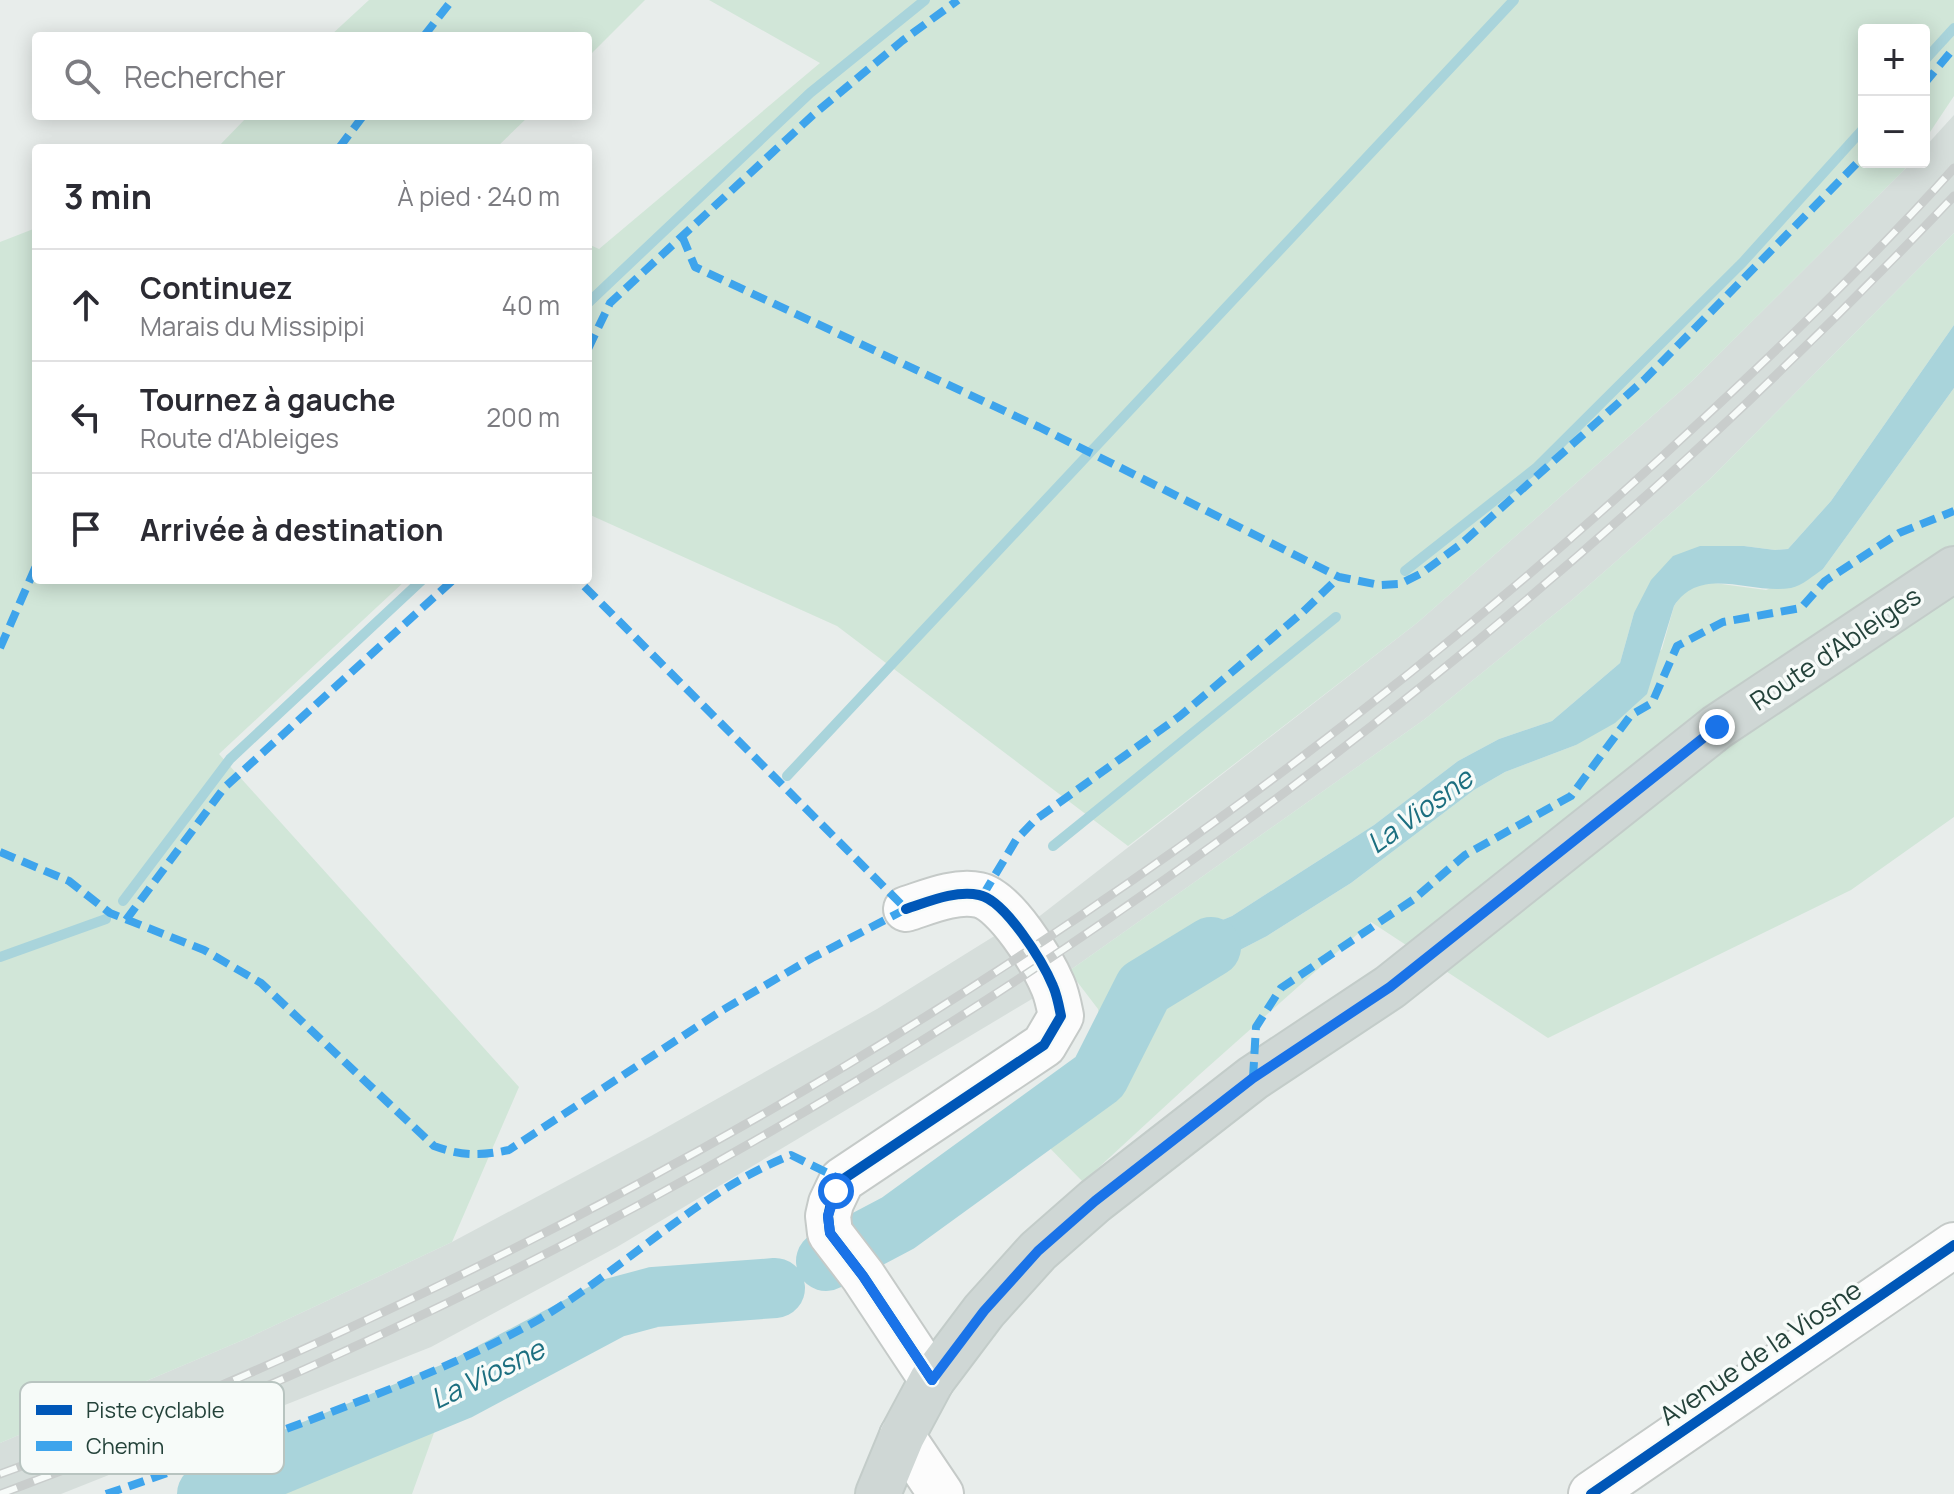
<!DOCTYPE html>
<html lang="fr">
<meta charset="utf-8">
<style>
:root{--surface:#fff;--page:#f2f2f3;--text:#2b2b33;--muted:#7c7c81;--line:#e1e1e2}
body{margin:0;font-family:Manrope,sans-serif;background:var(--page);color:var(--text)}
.controls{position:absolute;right:24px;top:24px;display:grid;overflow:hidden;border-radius:8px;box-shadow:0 4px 20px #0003}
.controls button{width:72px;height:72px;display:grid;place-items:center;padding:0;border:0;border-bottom:2px solid var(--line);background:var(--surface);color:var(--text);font:40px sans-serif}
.stop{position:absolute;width:24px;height:24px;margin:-18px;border:6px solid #1a73e8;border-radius:50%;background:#fff}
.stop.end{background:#1a73e8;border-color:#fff;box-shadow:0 2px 8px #0008}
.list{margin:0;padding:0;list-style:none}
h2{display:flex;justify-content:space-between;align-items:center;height:104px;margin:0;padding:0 32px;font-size:34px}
h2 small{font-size:26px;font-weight:400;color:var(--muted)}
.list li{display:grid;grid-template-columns:52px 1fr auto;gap:24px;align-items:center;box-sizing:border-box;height:112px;padding:0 32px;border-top:2px solid var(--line)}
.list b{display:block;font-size:30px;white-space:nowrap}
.list p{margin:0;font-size:26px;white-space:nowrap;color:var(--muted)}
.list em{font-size:26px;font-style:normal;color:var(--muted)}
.icon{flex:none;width:44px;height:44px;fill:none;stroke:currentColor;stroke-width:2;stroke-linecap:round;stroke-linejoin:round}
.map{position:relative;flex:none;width:1954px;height:1494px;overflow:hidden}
.search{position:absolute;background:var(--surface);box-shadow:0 4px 20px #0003;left:32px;top:32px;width:560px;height:88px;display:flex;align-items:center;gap:20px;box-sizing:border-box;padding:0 28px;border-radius:8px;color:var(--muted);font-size:30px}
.panel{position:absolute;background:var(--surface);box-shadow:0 4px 20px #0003;left:32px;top:144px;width:560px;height:440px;border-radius:8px}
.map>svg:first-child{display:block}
.built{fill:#d6dedb}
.green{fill:#d1e6d8}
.water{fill:#a9d4db}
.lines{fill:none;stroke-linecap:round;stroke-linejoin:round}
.stream{stroke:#a9d4db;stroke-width:10}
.river{stroke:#a9d4db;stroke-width:60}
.minor-casing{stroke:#c5cac8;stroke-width:48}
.major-casing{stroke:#c3ccc9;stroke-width:48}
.minor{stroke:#fcfcfc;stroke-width:44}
.major{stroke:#cfd7d5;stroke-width:44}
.rail-casing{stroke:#c9cdcc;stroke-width:9}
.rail{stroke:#f7fbf9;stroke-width:6;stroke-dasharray:18;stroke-linecap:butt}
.quiet{stroke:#3ea4ec;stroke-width:8;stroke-dasharray:16 8;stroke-linecap:butt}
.cycleway-casing{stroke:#f7fbf9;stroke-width:15}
.cycleway{stroke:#0057b8;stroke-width:10}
.route{stroke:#1a73e8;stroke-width:10}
.labels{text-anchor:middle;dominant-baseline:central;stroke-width:7;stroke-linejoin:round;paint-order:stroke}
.street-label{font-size:26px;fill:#24423a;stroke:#f7fbf9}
.water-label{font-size:28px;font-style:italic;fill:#1c6f80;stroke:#f7fbf9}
.key{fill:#f7fbf9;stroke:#b8c4c0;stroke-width:2}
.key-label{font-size:22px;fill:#24423a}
</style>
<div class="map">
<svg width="1954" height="1494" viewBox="0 0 1954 1494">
<rect width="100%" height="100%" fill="#e8edeb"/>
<path class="built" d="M1954 115V233L1710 479 1572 600 1425 719 1069 971 1032 922 1417 623 1692 381 1912 162H1924V148Z
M996 935 1037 996 617 1247 431 1347 61 1494H0V1443L250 1337 452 1242 651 1136 877 1009Z"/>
<path class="green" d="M369 0H645L588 57V36H330Z
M709 0H1954V96L1924 141V30H1864V162H1910L1903 171 1692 381 1417 623 1128 846 837 626 588 514V244L599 249 820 63Z
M248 116H529L496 148H217Z
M36 228V580H406L219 754 519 1087 452 1242 250 1337 0 1443V242Z
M1954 233V325L1831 501 1788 549 1775 550 1744 546 1634 613 1620 663 1552 721 1499 739 1458 761 1374 825 1232 916 1179 938 1157 1004 1207 967 1267 936 1351 883 1474 790 1505 772 1576 745 1662 649 1674 606 1682 594 1695 585 1714 583 1766 590 1823 569 1954 388V817L1851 890 1548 1038 1371 922 1199 1075 1083 1182 1039 1137 1105 1053 1098 1009 1069 971 1425 719 1572 600 1710 479Z
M444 1405 412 1494H201Z"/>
<path class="water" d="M1954 325V388L1823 569C1814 575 1802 586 1791 588 1750 595 1701 564 1674 606L1647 694 1615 723 1576 745 1505 772 1474 790 1351 883 1267 936 1207 967 1157 1004 1128 982 1133 975 1179 938 1232 916 1374 825 1458 761 1499 739 1552 721 1620 663 1634 613 1651 580 1673 556 1700 546H1744L1775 550 1788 549 1831 501Z"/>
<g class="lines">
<path class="stream" d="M1924 61 1954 28
M588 303 810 93 925 0
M1405 571 1536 468 1743 262 1864 128
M787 776 1514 0
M1053 846 1336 617
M123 901 230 759 422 580
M0 957 106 919"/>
<path class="river" d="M826 1261 898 1223 1099 1077 1144 988 1211 947
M207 1494 459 1390 613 1308 654 1297 775 1288"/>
<defs>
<path id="minor" d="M906 909C928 902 955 890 979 895 1005 900 1043 962 1053 986 1057 995 1059 1006 1061 1016L1044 1045 842 1180 831 1203 828 1216 830 1233 863 1276 932 1380
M902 1436 941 1494
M1591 1494 1954 1245"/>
<path id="major" d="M878 1494 902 1436 932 1380 984 1311 1038 1251 1095 1201 1253 1078 1390 987 1717 727 1954 569"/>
</defs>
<use href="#minor" class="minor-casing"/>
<use href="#major" class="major-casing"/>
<use href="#minor" class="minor"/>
<use href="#major" class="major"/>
<defs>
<path id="rail" d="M0 1474C149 1420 295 1355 438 1286 885 1070 1300 789 1666 453 1765 362 1864 268 1954 168
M0 1494C747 1216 1406 773 1954 196"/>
</defs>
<use href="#rail" class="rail-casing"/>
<use href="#rail" class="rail"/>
<path class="quiet" d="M424 36 452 0
M1924 84 1954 48
M339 148 363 116
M682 236 695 267 1039 427 1339 577 1380 585 1400 584 1422 573 1461 544 1644 380 1864 156
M588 349 610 303 813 115 902 41 958 0
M0 648 36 566
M0 852 69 881 110 913 204 950 261 983 434 1146C461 1156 481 1156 509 1150L721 1011 812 958 906 909 578 580
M983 895 1016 840 1035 820 1180 716 1303 612 1339 577
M126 920 224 788 453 580
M1253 1078 1256 1027 1281 988 1414 899 1465 855 1571 796 1631 715 1652 703 1677 646 1723 622 1801 608 1825 581 1899 533 1954 511
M106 1494C173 1472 239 1446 305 1422 384 1392 465 1361 538 1320 625 1269 696 1193 791 1155L842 1180"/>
<defs>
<path id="cycleway" d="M906 909C928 902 955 890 979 895 1005 900 1043 962 1053 986 1057 995 1059 1006 1061 1016L1044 1045 842 1180 831 1203 828 1216 830 1233 863 1276 932 1380
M1591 1494 1954 1245"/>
</defs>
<use href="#cycleway" class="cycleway-casing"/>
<use href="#cycleway" class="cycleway"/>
</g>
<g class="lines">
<path class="route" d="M836 1191 828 1216 830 1233 863 1276 932 1380 984 1311 1038 1251 1095 1201 1253 1078 1390 987 1717 727"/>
</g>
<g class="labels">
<g class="street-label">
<text transform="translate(1835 648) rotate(-34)">Route d'Ableiges</text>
<text transform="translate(1760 1352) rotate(-34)">Avenue de la Viosne</text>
</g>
<g class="water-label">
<text transform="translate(1419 810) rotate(-36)">La Viosne</text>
<text transform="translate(487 1373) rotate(-26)">La Viosne</text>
</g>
</g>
<rect x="20" y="1382" width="264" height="92" rx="12" class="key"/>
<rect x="36" y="1405" width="36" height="10" fill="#0057b8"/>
<rect x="36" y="1441" width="36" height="10" fill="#3ea4ec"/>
<g class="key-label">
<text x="86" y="1418">Piste cyclable</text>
<text x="86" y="1454">Chemin</text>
</g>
</svg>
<div class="controls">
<button>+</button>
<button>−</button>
</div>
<div class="stop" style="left:836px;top:1191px"></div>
<div class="stop end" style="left:1717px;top:727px"></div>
<div class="search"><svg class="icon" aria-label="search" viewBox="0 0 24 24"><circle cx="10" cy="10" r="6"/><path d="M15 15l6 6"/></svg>Rechercher</div>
<section class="panel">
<h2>3 min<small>À pied · 240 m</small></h2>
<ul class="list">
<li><svg class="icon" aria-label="ahead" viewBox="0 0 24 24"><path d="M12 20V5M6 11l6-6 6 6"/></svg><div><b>Continuez</b><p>Marais du Missipipi</p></div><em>40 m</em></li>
<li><svg class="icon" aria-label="left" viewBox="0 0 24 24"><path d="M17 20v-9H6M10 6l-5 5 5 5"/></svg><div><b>Tournez à gauche</b><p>Route d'Ableiges</p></div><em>200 m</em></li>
<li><svg class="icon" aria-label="arrive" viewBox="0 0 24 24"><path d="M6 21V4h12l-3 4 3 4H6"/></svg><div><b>Arrivée à destination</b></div></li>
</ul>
</section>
</div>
